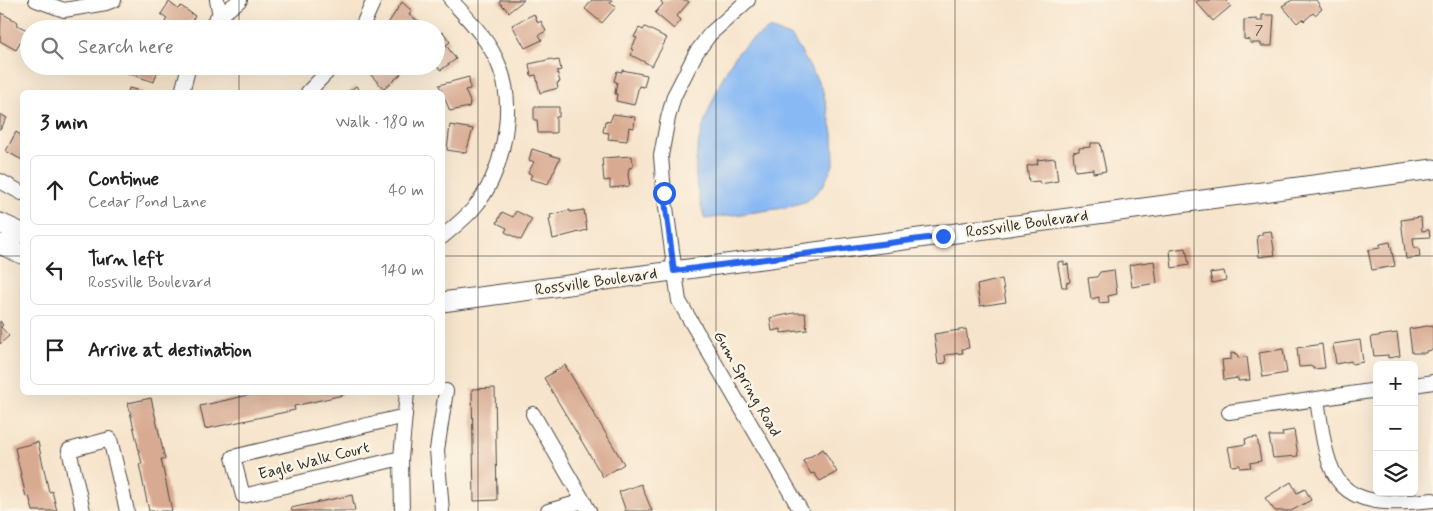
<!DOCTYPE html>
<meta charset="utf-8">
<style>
:root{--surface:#fff;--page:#f6f6f6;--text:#222;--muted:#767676;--line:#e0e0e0}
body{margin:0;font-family:Mynerve,sans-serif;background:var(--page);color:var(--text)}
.controls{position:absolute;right:15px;bottom:15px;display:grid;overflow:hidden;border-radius:8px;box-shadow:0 5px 20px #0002}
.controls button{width:45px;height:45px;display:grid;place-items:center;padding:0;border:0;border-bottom:1px solid var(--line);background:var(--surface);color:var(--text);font:25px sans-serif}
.stop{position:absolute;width:15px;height:15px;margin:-11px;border:4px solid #2563eb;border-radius:50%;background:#fff}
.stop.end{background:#2563eb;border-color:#fff;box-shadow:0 1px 5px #0008}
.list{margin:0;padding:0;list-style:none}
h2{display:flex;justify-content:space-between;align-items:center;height:65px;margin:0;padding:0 20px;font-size:21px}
h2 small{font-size:16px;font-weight:400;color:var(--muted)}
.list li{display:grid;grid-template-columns:32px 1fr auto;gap:15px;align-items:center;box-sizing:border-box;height:70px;margin:0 10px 10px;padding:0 10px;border:1px solid var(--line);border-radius:8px}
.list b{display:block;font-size:19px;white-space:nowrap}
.list p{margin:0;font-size:16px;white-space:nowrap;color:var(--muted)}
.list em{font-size:16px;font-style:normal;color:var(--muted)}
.icon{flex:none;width:28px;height:28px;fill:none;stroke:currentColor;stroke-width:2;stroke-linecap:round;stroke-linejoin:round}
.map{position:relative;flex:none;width:1433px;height:511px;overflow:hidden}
.search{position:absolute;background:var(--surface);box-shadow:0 5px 20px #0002;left:20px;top:20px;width:425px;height:55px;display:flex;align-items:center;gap:12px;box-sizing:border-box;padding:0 18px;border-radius:28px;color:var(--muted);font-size:19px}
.panel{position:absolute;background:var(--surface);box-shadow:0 5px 20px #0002;left:20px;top:90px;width:425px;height:305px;border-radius:8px}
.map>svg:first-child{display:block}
.water{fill:#88b9f4;stroke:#5a7290}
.building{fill:#d9aa92}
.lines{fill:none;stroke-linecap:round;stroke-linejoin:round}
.minor-casing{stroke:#4a4743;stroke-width:16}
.secondary-casing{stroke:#4a4743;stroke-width:21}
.minor{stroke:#fff;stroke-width:14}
.secondary{stroke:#fff;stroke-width:19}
.route{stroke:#2563eb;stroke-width:6}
.grid{fill:none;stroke:#2b2b2b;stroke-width:1;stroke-opacity:0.55}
.labels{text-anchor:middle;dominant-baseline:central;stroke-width:5;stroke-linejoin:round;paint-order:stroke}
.number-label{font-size:14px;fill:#564b45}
.street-label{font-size:16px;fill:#2b2b2b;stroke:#fcf5e5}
</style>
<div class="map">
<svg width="1433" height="511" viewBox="0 0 1433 511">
<rect width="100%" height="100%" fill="#fcf5e5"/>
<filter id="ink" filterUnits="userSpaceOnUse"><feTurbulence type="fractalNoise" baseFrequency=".02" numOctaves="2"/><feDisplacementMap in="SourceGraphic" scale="10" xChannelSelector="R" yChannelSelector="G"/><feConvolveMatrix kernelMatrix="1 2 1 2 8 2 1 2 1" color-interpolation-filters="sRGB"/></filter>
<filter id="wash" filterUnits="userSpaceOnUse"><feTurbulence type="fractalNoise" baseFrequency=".0096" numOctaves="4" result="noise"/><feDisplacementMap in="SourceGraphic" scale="20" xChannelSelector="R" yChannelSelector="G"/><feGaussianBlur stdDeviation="1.12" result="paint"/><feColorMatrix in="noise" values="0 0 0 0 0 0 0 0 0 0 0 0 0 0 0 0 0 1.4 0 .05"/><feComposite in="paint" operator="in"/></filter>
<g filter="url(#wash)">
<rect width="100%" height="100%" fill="#f7e4cc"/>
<path class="water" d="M769 29 792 37 822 88 833 133 834 163 823 186 807 201 784 208 705 219C688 167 696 141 716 93 723 76 733 55 747 44 753 38 762 34 769 29Z"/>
<g id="blocks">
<path class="building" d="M500 0H524L509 12 500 3Z
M592 0H612L610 3 616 7 602 23 585 9Z
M662 0H686L689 2 677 16 681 20 674 29 655 13 663 4 661 2Z
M1199 0H1225L1231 6 1213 21 1196 2Z
M1292 0H1316L1322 9 1315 15 1313 13 1304 21 1302 19 1297 23 1282 6Z
M169 2 178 9 181 6 195 16 186 29H171L164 24 167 18 161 14Z
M402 2 412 11 409 15 420 22 423 26 421 29 385 28Z
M1 13 18 22 17 25 27 30 16 50 0 41Z
M534 14 538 23 541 21 546 31 539 35 542 40 525 48 512 25Z
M1262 15H1274L1272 46H1261V43H1250V40L1244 39V20L1257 19V21H1262Z
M645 27 667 38 652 66 631 55 633 50 631 49 637 38 634 37 639 28 643 30Z
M443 32 450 42 446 45 456 59 441 70 436 66V37Z
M552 59 553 61 559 60 561 70 557 71 560 82 557 83 558 88 540 93 536 75 531 76 529 64Z
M129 66H159L154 82 127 73Z
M373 66H395L401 74 384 89 369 73 374 68Z
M622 70 647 75 644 87 639 86 634 105 616 101 617 94H615L617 82 614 81 617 71 622 72Z
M469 77 470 89 465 90 470 102 469 107 450 111 439 85Z
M356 86 361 92H348Z
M129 88 144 92H128Z
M534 107H559V117H556V133H538L537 120H534Z
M0 114 7 118 0 130Z
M613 114 635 117 634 128 629 127 627 141 608 139 609 133 603 132 605 121 610 122Z
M450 125 473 129 466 153 447 150Z
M16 132 22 136V160L6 151Z
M1091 143H1100L1106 171 1093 173V169L1075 171 1073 152 1079 151V148L1091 147Z
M532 149 560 158 548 184 530 179 532 174 528 173 534 162 529 160Z
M632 156 633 167 629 168 628 175 630 186 610 188V180L604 181 602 158Z
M1055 158 1058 181 1040 184 1039 181 1029 182 1027 166 1038 164 1037 160Z
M570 210V212L584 210 587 230 553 239 549 219 551 218 550 215Z
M516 211 532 219 521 240 505 232 507 228 497 223 502 212 513 217Z
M1421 217 1422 231 1429 230 1430 237 1413 238 1414 248H1419L1420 257 1406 259 1401 220Z
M1271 231 1275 255 1259 257 1257 236 1262 235V232Z
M1390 242 1395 266 1372 270 1368 250 1380 248V244Z
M1186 248 1189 265 1172 268 1170 250Z
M1064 261V265L1068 264 1070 282 1066 283 1067 287H1062L1058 266V262Z
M1154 261 1157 283 1132 287 1129 265Z
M1114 270 1117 294 1108 296 1109 302 1099 303V297L1091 299 1088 278 1097 277 1100 272Z
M1224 271 1226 280 1212 283 1210 273Z
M1002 279 1006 302 980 306 977 285Z
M794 313H805L807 330 781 333V329L772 331 770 318Z
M0 321 3 325 1 327 9 336 0 344Z
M1433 325V350L1426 351V353H1412L1409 329Z
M966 329 969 348 962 349 963 353 945 355 946 363 938 364 934 334Z
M1397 333 1400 356 1388 358V355L1374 356 1371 337Z
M1360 340 1363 362 1352 364 1351 361 1336 364 1333 344Z
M1322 344 1325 368 1313 369V366L1299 367 1297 348Z
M1283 349 1287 373 1263 377 1259 353Z
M1231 353 1237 354 1238 358 1247 357 1250 380 1238 381V378L1224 380 1222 360 1231 359Z
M565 365 624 464 603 477 544 378Z
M495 388 497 500 474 501 472 389Z
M262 392H342L343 395 294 406 295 410 205 429 200 406Z
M151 398 165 459H161L172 511H149L139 464H142L128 403Z
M1294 430 1298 456 1273 458 1269 436H1283L1282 432Z
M1257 437 1261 461 1250 463 1251 467 1240 468V465L1232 466 1228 447 1246 444 1245 439Z
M38 442 49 492 52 491 57 511H33L29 496 26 497 15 448Z
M823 449 837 472 820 481 814 473 811 474 803 461Z
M1291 482 1297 493 1305 489 1311 500 1291 511H1275L1265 498Z
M641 484 652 511H626L619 492Z
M352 495 355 511H292L291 508Z"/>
</g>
</g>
<g filter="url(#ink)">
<use href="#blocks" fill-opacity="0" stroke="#4a4743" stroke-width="1"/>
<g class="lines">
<defs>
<path id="minor" d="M36 0 64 10 106 3 114 0
M217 0 220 16
M748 0 710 34 696 53 674 96 668 118 661 156 664 193 679 301 801 511
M209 29 216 19 240 0
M361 29 374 0
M182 92 189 66
M308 92 333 66
M0 181 22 193
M442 237C453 228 464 219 473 209 503 175 516 109 500 68 490 41 470 21 451 0
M1414 385 1433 382
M1317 399C1329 484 1334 511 1433 500
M1229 412 1377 390
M533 414 589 511
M401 458 243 496 233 457 405 416
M83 511 69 450 110 439 127 511
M402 511 401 458 407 392
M442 511 437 450 446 391
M548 511 584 501"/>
<path id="secondary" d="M0 223 22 233
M0 244 22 254
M442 302 1433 169"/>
</defs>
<use href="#minor" class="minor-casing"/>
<use href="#secondary" class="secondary-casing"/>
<use href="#minor" class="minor"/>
<use href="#secondary" class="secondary"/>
</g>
</g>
<g class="lines" filter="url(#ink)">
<path class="route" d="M664 193 674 271 943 236"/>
</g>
<path class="grid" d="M239 0V29M478 0V511M716 0V511M955 0V511M1194 0V511M239 66V92M0 256H22M442 256H1433M239 392V511"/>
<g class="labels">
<g class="number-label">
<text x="1259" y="30">7</text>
</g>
<g class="street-label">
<text transform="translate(1027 224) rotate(-8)">Rossville Boulevard</text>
<text transform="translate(596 282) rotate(-8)">Rossville Boulevard</text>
<text transform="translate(747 384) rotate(60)">Gum Spring Road</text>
<text transform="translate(314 461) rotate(-14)">Eagle Walk Court</text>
</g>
</g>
</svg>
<div class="controls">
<button>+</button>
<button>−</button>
<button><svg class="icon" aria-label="layers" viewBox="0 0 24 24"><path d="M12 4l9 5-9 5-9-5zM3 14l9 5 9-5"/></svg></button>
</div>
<div class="stop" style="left:664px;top:193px"></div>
<div class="stop end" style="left:943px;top:236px"></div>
<div class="search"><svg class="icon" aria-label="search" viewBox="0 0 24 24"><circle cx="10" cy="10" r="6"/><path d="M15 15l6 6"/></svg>Search here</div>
<section class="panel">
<h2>3 min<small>Walk · 180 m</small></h2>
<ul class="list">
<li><svg class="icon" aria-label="ahead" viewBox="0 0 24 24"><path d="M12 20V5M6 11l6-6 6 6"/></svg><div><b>Continue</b><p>Cedar Pond Lane</p></div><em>40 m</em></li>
<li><svg class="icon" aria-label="left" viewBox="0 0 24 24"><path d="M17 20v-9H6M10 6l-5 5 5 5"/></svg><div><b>Turn left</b><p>Rossville Boulevard</p></div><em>140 m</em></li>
<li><svg class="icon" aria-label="arrive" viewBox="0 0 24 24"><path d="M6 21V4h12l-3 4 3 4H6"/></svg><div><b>Arrive at destination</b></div></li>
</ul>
</section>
</div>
